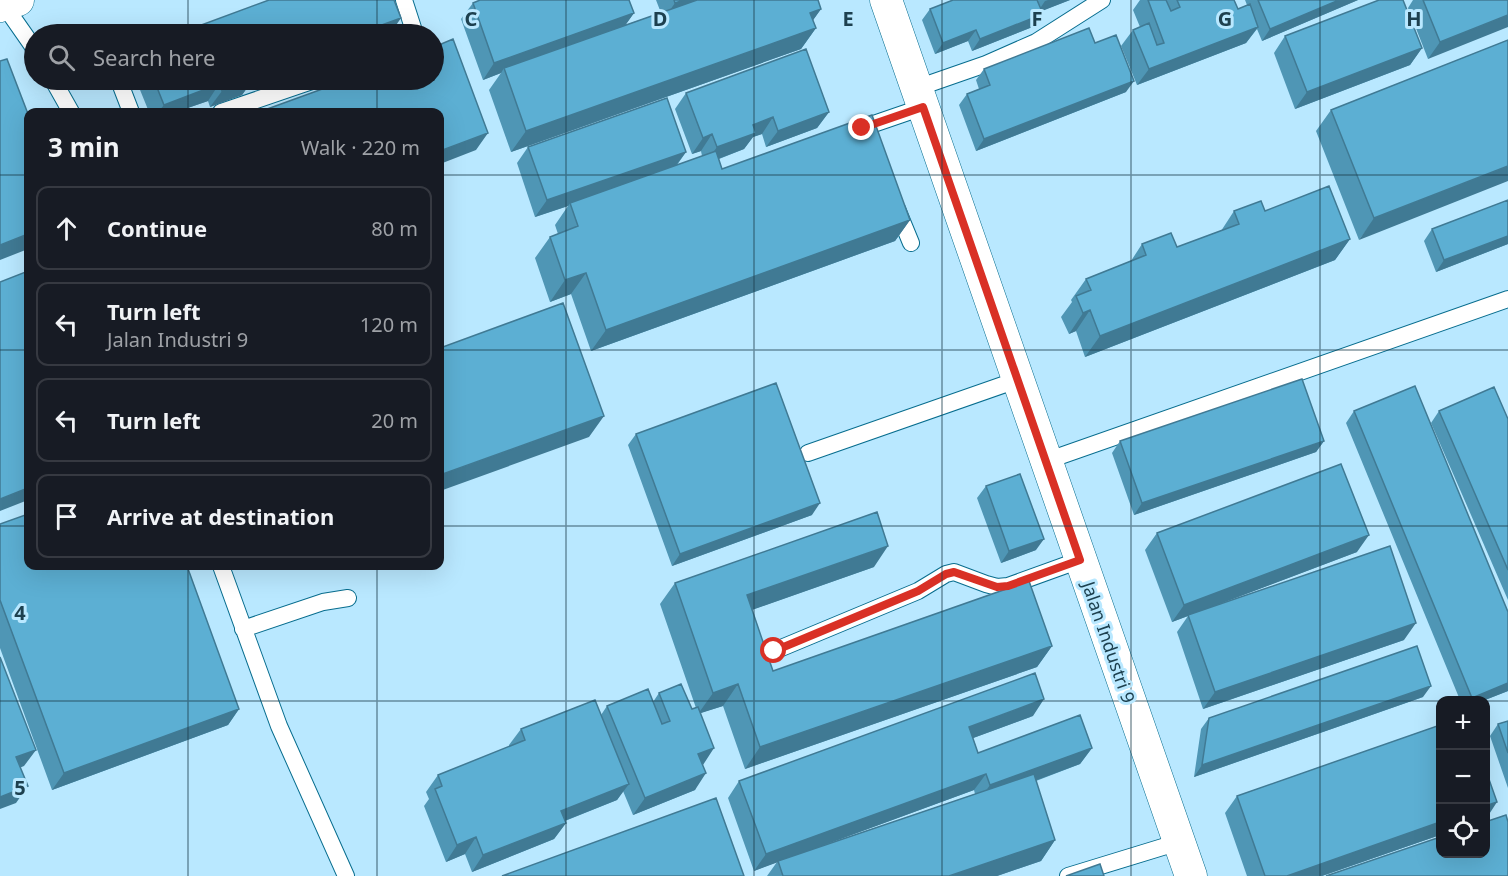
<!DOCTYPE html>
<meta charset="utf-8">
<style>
:root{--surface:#171b24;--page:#242831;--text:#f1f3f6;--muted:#9ea1a6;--line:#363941}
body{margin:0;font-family:"Noto Sans",sans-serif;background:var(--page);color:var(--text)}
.controls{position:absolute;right:18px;bottom:18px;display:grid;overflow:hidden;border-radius:12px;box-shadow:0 6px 24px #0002}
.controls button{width:54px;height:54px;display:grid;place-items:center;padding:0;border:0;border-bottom:2px solid var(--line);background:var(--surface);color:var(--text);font:30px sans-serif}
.stop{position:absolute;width:18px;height:18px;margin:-14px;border:4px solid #d93025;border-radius:50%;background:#fff}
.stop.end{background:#d93025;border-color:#fff;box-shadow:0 2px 6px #0008}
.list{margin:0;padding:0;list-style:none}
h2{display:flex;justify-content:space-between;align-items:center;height:78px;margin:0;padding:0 24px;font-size:26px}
h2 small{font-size:20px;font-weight:400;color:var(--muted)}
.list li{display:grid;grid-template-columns:39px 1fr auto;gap:18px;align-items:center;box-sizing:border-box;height:84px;margin:0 12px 12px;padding:0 12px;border:2px solid var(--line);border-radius:12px}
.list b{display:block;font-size:22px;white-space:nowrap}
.list p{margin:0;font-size:20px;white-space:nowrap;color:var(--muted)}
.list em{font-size:20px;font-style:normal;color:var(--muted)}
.icon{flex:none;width:33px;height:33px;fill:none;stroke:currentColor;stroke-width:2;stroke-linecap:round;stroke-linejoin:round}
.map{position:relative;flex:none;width:1508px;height:876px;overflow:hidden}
.search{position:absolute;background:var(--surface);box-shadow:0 6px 24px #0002;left:24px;top:24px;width:420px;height:66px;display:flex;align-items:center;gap:15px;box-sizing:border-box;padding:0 21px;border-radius:33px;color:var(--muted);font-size:22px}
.panel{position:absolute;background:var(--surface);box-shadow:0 6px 24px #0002;left:24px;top:108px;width:420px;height:462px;border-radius:12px}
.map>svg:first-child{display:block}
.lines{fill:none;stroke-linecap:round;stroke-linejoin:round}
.lane-casing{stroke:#076d8e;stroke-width:18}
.street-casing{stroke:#076d8e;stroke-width:33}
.lane{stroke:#fff;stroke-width:16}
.street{stroke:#fff;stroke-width:32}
.wall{fill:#4f96b5;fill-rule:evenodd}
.shaded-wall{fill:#407a94}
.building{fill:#5cafd3;stroke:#407a94;stroke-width:1.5}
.route{stroke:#d93025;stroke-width:8}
.grid{fill:none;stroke:#1d404f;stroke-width:1.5;stroke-opacity:0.55}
.labels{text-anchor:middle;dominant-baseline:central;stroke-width:6;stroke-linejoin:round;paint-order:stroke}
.street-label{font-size:18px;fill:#1d404f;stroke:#b9e8ff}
.grid-label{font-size:20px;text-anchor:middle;font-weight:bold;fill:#1d404f;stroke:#b9e8ff;stroke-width:6;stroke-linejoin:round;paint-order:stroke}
</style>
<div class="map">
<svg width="1508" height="876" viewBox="0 0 1508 876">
<rect width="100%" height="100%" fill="#b9e8ff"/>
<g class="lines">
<defs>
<path id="lane" d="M404 0 415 34
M4 5 34 48
M53 80 71 112
M121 86 131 112
M917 88 986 64 1036 42 1102 0
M221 112 315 80
M856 130 923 107
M897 209 911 243
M808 453 1017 380
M1046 461 1508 299
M221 566 279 726 346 876
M243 629 323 602 348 598
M774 651 918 591 946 574 954 572 986 584 997 587 1008 586 1080 560
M1068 876 1179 842"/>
<path id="street" d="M886 0 1191 876
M0 6 18 0"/>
</defs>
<use href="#lane" class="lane-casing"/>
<use href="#street" class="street-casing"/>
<use href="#lane" class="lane"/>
<use href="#street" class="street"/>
</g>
<path class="wall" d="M656 0H818L821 9 813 20 816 28 801 49 511 152 489 90 501 73 483 80 461 19 473 3 634 13 625 25 661 13Z
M953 0H1070L1041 11 1043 14 1035 26 972 51 968 41 935 54 922 20 930 9Z
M1140 0H1234L1238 9 1247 5 1245 0H1358L1262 41 1257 29 1246 43 1137 85 1121 46 1133 30 1140 27 1133 10Z
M1413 0H1508L1428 59 1408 8Z
M1285 36 1422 48 1410 65 1295 109 1274 53Z
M1508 40 1359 240 1316 131 1331 110Z
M1095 43 1126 92 976 151 959 105 967 94 979 89 976 80 984 69Z
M136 80H270L247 88 242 95 210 107 208 101 176 112H149Z
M686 93 829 112 817 128 766 147 762 134 753 137 744 149 719 159 722 169 910 220 895 241 591 351 571 294 550 302 535 258 550 237 558 234 555 225 568 206 535 217 517 163 528 147 686 152 677 165 702 156 701 151 692 154 675 109Z
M1508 200V244L1436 272 1424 241 1432 229Z
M1234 211H1265L1350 239 1335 260 1085 357 1076 331 1069 334 1061 317 1072 302 1071 300 1086 279 1131 261 1142 244 1177 247 1221 231Z
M1354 411 1508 612V691L1485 700H1460L1346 423Z
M1439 411 1508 419V600L1431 423Z
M636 434 812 515 672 566 628 445Z
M1120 441H1324L1316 452 1134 515 1112 453Z
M986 486 1036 550 1001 563 977 498Z
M0 524 239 709 228 725 52 790 0 648Z
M1157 533 1357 552 1203 610 1404 640 1203 709 1177 632 1188 616 1172 622 1145 550Z
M874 567 751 610 773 671 1052 646 1037 667 745 769 723 706 700 713 703 765 695 790 633 815 623 791 617 800 565 821 566 823 554 839 472 872 465 854 446 862 424 806 429 799 426 792 438 775 509 747V745L521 729 601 715 607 706 653 702 659 693 692 709 696 708 660 604 675 583Z
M1423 697 1194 777 1201 729 1209 718Z
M1033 716 973 738 978 753 1092 748 1080 764 1036 781 1055 840 1041 861 997 876H767L777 862 754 871 728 798 739 781ZM974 790 975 794 813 849Z
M1508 721V788L1490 736 1498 724Z
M1440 725V835L1322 876H1247L1225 813 1237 796Z"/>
<path class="shaded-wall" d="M684 0H718L663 20 675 3Z
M1048 0H1070L1037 13 1045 1Z
M1339 0H1358L1262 41 1270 29Z
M821 9 806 30 810 13Z
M634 13 622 30 504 68 501 73 483 80 494 63Z
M1043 14 1035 26 972 51 980 39Z
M1508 15V27L1428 59 1440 42Z
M401 18 390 34H357Z
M1258 27 1246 43 1137 85 1149 69Z
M816 28 801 49 511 152 526 131Z
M976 30 968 41 935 54 943 43Z
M1422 48 1410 65 1295 109 1307 92Z
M248 80H270L247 88 242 95 210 107 222 91Z
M1134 81 1126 92 976 151 984 139Z
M219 84 208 101 176 112H158L164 105Z
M829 112 817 128 766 147 778 131Z
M773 117 762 134 753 137 744 149 705 164 717 147 753 125Z
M488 133 476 150 440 164V151Z
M712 134 701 151 692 154 703 138Z
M686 152 674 168 570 203 568 206 535 217 547 200Z
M1508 166V181L1359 240 1374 218Z
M910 220 895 241 591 351 606 330Z
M28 234V249L0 260V245Z
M1508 236V244L1436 272 1444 260Z
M1350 239 1335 260 1085 357 1100 336Z
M586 273 571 294 550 302 565 280Z
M1090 310 1076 331 1069 334 1083 313Z
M604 416 589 437 440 491V475Z
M1324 441 1316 452 1134 515 1142 503Z
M28 488V500L0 511V499Z
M820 503 812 515 672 566 680 554Z
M1369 535 1357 552 1172 622 1184 605Z
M1044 539 1036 550 1001 563 1009 551Z
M888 546 874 567 732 617 747 595Z
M1416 623 1404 640 1203 709 1215 692Z
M1052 646 1037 667 745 769 760 747Z
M1508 683V691L1485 700H1470L1472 698Z
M738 684 723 706 698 714 713 693Z
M1431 686 1423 697 1194 777 1202 765Z
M1044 699 1033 716 957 744 969 727Z
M239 709 228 725 52 790 64 773Z
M714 748 703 765 698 754Z
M1092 748 1080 764 978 802 990 785Z
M36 750 24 766 5 774 16 757Z
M706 773 695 790 633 815 645 798Z
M986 774 974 790 754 871 766 854Z
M629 784 617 800 549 827 561 811Z
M28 786 16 803 0 809V797Z
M1497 802 1486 819H1485V806Z
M1440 822V835L1322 876H1287Z
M566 823 554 839 472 872 483 855Z
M476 837 465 854 446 862 457 845Z
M1055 840 1041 861 997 876H949Z"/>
<path class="building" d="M269 0H394L401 18 357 34H177Z
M480 0H629L634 13 494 63 473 3Z
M674 0H684L675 3Z
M697 0H818L821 9 810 13 816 28 526 131 504 68Z
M953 0H1037L1043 14 980 39 976 30 943 43 930 9Z
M1148 0H1166L1171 11 1180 7 1177 0H1234L1238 9 1250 4 1258 27 1149 69 1133 30 1149 23 1157 45 1164 43Z
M1258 0H1339L1270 29Z
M1379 0H1403L1422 48 1307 92 1285 36Z
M1423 0H1508V15L1440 42Z
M1089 28 1095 43 1116 35 1134 81 984 139 967 94 990 85 984 69Z
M453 39 488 133 440 151V112H259L347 80H434V47Z
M1508 40V166L1374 218 1331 110Z
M806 49 829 112 778 131 773 117 753 125 756 133 717 147 712 134 703 138 686 93Z
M7 59 28 114V234L0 245V61Z
M154 80H252L222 91 219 84 164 105Z
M667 98 686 152 547 200 528 147Z
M872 115 910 220 606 330 586 273 565 280 550 237 578 226 570 203 716 151 722 169Z
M1329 186 1350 239 1100 336 1090 310 1083 313 1076 296 1091 290 1086 279 1146 255 1142 244 1171 233 1177 247 1239 224 1234 211 1261 201 1265 211Z
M1508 200V236L1444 260 1432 229Z
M28 271V488L0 499V282Z
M563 303 604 416 440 475V348Z
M1302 379 1324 441 1142 503 1120 441Z
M776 383 820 503 680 554 636 434Z
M1415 386 1508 612V683L1472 698 1354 411Z
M1494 387 1508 419V570L1439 411Z
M1341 464 1369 535 1184 605 1157 533Z
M1020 474 1044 539 1009 551 986 486Z
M877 512 888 546 747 595 773 671 1029 581 1052 646 760 747 738 684 713 693 675 583Z
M28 514V566H187L239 709 64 773 0 600V524Z
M1390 546 1416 623 1215 692 1188 615Z
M1417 646 1431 686 1202 765 1209 718Z
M0 657 36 750 16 757 28 786 0 797Z
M1035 673 1044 699 969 727 978 753 1080 715 1092 748 990 785 986 774 766 854 739 781Z
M681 684 692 709 698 707 714 748 698 754 706 773 645 798 607 706 648 689 662 724 670 721 659 693Z
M595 700 629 784 561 811 566 823 483 855 476 837 457 845 435 789 442 786 438 775 525 740 521 729Z
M1508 721V753L1498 724Z
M1440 725V822L1287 876H1265L1237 796Z
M1485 768 1497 802 1485 806Z
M1034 774 1055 840 949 876H783L778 861Z
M716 798 744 876H502Z
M1506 815 1508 822V876H1326L1440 837V854H1485V822Z
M1100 864 1104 876H1066Z"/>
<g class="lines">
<path class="route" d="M774 651 918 591 946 574 954 572 997 587 1008 586 1080 560 923 107 862 128"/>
</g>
<path class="grid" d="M188 0V34M377 0V34M566 0V876M754 0V876M942 0V876M1131 0V876M1320 0V876M188 80V112M377 80V112M0 175H28M440 175H1508M0 350H28M440 350H1508M0 526H28M440 526H1508M188 566V876M377 566V876M0 701H1440M1486 701H1508"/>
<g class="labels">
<g class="street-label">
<text transform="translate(1109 642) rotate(71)">Jalan Industri 9</text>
</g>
</g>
<g class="grid-label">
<text x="471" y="26">C</text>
<text x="660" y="26">D</text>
<text x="848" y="26">E</text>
<text x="1037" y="26">F</text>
<text x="1225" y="26">G</text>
<text x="1414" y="26">H</text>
<text x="20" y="620">4</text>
<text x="20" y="795">5</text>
</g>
</svg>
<div class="controls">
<button>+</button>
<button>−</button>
<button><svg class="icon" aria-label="locate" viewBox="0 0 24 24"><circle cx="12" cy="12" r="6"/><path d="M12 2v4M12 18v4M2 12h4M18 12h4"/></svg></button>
</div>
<div class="stop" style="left:774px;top:651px"></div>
<div class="stop end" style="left:862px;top:128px"></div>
<div class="search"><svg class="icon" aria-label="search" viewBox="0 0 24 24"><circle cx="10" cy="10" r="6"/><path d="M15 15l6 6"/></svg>Search here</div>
<section class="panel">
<h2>3 min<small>Walk · 220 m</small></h2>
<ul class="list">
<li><svg class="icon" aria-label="ahead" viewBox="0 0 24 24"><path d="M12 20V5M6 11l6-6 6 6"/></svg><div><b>Continue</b></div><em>80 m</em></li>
<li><svg class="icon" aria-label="left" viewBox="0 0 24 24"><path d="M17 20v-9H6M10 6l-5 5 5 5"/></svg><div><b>Turn left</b><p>Jalan Industri 9</p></div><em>120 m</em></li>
<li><svg class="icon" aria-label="left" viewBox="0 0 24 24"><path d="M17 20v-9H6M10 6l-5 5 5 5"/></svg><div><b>Turn left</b></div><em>20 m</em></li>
<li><svg class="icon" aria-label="arrive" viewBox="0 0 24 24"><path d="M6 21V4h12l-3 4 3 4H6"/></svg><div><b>Arrive at destination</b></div></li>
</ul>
</section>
</div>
